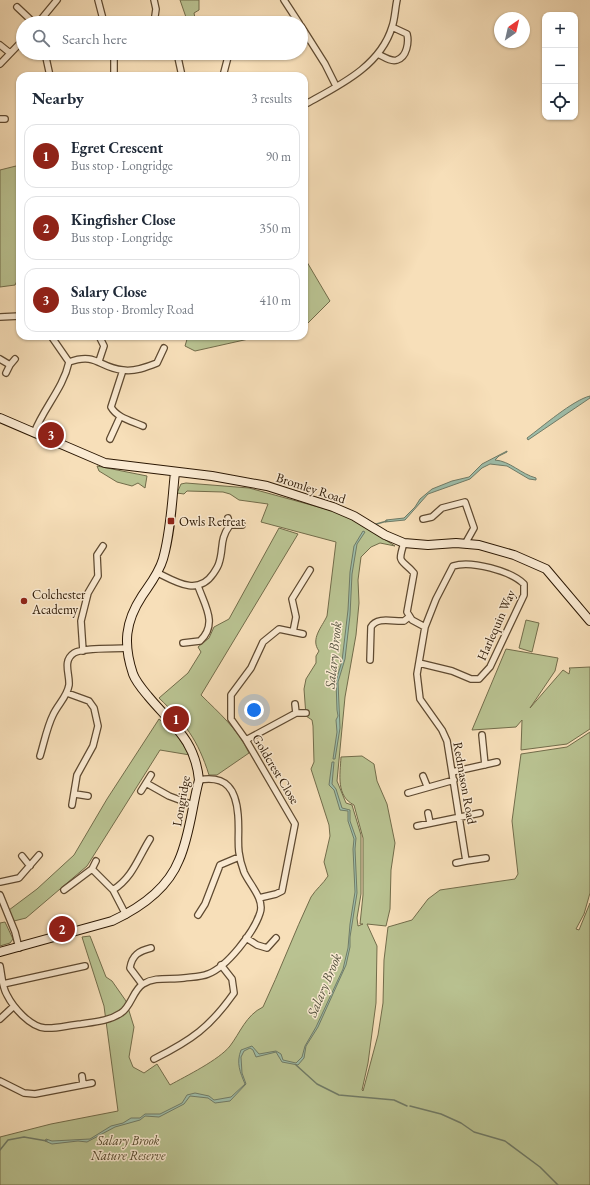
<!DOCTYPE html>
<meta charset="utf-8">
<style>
:root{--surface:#fff;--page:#f6f6f7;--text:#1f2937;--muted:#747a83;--line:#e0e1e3;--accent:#8f2418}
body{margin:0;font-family:"EB Garamond",serif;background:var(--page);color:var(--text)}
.controls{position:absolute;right:12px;top:12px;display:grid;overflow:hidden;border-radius:8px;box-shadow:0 1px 3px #0004}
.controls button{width:36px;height:36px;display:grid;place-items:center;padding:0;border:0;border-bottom:1px solid var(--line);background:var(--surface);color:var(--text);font:20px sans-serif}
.compass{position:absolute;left:494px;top:12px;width:36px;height:36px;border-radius:50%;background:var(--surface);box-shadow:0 1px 3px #0004;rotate:34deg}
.you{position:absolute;left:254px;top:710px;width:14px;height:14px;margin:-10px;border:3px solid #fff;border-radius:50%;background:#1a73e8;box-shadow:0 0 0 6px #1a73e833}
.badge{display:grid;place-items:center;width:26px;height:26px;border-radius:50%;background:var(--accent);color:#fff;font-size:13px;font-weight:700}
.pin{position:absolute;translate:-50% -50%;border:2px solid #fff;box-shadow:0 1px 4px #0006}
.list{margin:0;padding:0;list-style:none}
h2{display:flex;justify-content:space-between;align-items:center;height:52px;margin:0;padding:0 16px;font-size:17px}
h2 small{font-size:13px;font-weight:400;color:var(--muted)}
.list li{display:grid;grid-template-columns:26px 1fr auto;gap:12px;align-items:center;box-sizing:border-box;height:64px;margin:0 8px 8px;padding:0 8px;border:1px solid var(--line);border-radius:12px}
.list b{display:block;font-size:15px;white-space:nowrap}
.list p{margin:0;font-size:13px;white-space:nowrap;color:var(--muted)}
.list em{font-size:13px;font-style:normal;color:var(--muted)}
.icon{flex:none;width:22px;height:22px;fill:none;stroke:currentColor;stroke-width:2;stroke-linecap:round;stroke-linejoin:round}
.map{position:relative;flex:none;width:590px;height:1185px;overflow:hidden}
.search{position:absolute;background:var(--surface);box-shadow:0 1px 3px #0004;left:16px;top:16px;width:292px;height:44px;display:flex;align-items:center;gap:10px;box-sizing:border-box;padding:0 14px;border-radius:22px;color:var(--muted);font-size:15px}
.panel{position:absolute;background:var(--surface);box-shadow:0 1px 3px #0004;left:16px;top:72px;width:292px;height:268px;border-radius:12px}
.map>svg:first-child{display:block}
.green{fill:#b9c291;stroke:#726c4a}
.water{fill:#9ebda9;stroke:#707b67}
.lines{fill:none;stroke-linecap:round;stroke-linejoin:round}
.stream{stroke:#707b67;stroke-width:1.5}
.street-casing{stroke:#5e4930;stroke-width:8}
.secondary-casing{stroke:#2b1703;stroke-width:10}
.street{stroke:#faead2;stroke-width:5.5}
.secondary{stroke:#faead2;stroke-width:8}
.poi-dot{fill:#8f2418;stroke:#faead2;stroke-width:1.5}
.labels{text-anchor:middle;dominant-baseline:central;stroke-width:3;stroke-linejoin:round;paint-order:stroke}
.street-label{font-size:13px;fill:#2b1703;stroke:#faead2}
.poi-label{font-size:13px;fill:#2b1703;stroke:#faead2;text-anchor:start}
.park-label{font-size:13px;font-style:italic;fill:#564a2e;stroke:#faead2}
.water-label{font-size:14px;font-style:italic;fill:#53513d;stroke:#faead2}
</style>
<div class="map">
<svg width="590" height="1185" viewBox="0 0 590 1185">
<rect width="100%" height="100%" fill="#f7dfb9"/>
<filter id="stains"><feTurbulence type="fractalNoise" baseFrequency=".005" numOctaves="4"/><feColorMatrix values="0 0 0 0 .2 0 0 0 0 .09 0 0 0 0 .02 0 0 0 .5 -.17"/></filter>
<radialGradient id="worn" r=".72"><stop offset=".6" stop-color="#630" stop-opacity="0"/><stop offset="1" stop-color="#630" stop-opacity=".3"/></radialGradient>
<path class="green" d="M180 0H199V10L194 13 196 23H188Z
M20 165V275L15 285 0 287V170Z
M304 257 330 301 304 327Z
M188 336H262L195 351 185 346Z
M97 466 147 476 145 488 138 483 132 486 117 482 99 471Z
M186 483 249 488 333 511V507L395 546 380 543 371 547 361 557 358 580 359 603 356 635 345 697 337 781 346 803 352 805 361 835V894L357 918 358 926 363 924H360L363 895V838L354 805C336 796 340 775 341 757L362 756 374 764 377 781 387 804 395 843 391 870 390 909 386 926 367 924 377 946 376 1003 368 1063 362 1090 363 1091 378 1035 383 1003 384 960 388 927 412 920 428 899 440 890 515 879 518 874 512 821 521 754 567 747 590 732V893L584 914 576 929 579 930 590 903V1185H0V1137L51 1124 118 1111 104 1006 82 937 90 936 106 977 112 981 126 1001 134 1027 129 1057 133 1067 144 1073 157 1064 170 1085C186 1076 219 1060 230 1046 240 1033 246 1015 263 1007 280 971 294 933 311 897 316 889 323 884 328 876L324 862 330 836 329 825 311 769 314 762 313 726 312 720 306 716 304 689 306 679 316 663V656L319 651C310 639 322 627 327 616L336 542 261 522 268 504 239 500 230 494 223 492 187 491 184 494 177 493 181 484Z
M279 528 298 534 201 695C219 713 238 729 249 753L217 775H209C198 740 185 723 159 698L188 673 201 652 198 647 209 638 214 627 229 619Z
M526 620 539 623 532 652 519 648Z
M506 649 558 658 555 671 530 708 563 670 569 674 570 669 569 668 590 667V729L567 744 521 750 522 720 516 727 472 730Z
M159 719 175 733 190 755 160 750 87 866 26 918 14 921 9 910 37 889 74 855 107 799Z
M5 922 13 939 10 943 0 946V923Z"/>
<path class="water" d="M590 396V398L528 440 527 438C542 427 573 400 590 396Z
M507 451V452L499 456 495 460C510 461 521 474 536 478V480L529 479 507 466 490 464 482 468 470 479 428 494 405 520 385 522 386 520 404 518 415 507 420 499 432 489 452 481 469 477 482 464Z
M363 531 365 532 357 544 352 574 350 615 345 659 338 682 340 728 335 759H333L337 732 336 720 338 716 337 710 336 681 342 661 348 610 350 572 354 546Z
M332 762H334L332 784 336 789 342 808 350 810V821L356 838 355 849 357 893 350 937V947L346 965 318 1027 306 1046 304 1058 298 1065 282 1062 276 1052 256 1057 253 1050 250 1048 244 1051 241 1057 242 1073 246 1084 230 1101 215 1103 208 1098 190 1096 184 1104 159 1117 145 1116 140 1120 115 1127 87 1142 78 1141 52 1144 45 1141 46 1139 52 1141 90 1139 111 1126 123 1123 131 1118H140L145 1114H160L182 1103 187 1095 195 1093 209 1096 214 1100 231 1097 245 1084C240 1072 236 1063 241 1050L252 1046 259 1054 276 1051 281 1054 283 1060 296 1063 302 1057 305 1046 316 1027 343 969 348 948 350 924 355 892 353 849 354 839 348 821V811L340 810 334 790 329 785Z"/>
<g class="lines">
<path class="stream" d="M373 525 387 521
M296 1065 317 1084 339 1095 394 1100 407 1106
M410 1106 441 1114 461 1123 474 1132 505 1141 540 1167 558 1185
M0 1150 8 1140 24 1137 47 1141"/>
<defs>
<path id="street" d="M98 0 104 23
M154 0 156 9 154 23
M284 0 299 23
M17 7 34 23
M38 23 57 0
M301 26 325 64 336 86
M0 45 10 53
M45 53 50 76
M177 53 182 76
M378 54C384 57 391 62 397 60 407 57 409 42 407 34L392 27
M0 64 23 40
M114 76V53
M223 76 229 53
M304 105C338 86 380 67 392 27 395 19 395 9 397 0
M0 119H5
M0 317 20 316
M0 359 10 365 15 359
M99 361 104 346 99 336
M69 362C97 352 99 368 123 370 134 372 147 367 157 363L164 348
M123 370 111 407C117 418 132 421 143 426
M6 373 10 365
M34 433C44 407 63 389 69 362L51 336
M110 439 120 417
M228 518 230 525
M423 519 432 517 442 508 465 502 474 528 465 544
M404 543C397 565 401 558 414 573L407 612 412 620 425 627 417 674 420 699 442 730 447 741 466 861 486 858
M158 573C176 582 198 596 213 574 215 571 218 567 219 563 224 548 219 540 230 525H242
M293 632 296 617 292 599 310 570
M183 643 200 641C218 624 205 606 198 586
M83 651 81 621 88 593 98 576 97 555 103 546
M370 660 371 627C377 616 394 622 404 621L409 617
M419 663 452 671 471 679H479L490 667 524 595V584C511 571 471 560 453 566L436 599 425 627
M67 693 89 701 94 708 98 726 93 746 77 775 72 805
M295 704 296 713H306
M482 735 485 765
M246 740 296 713
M40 756C44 743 47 727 53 715 58 704 67 697 69 685 70 674 62 661 74 653 83 647 114 649 126 648
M452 772 497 762
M423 776 427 786
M146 783 169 796 193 805
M141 791 151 775
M408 793 454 780
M75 794 88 796
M428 813 430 823
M417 826 480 813
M22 856 30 866
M456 863 466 861
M92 869 96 861
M0 882 19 878 39 855
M64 890 92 869 113 890 126 915
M113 890C133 877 138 858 150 839
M0 895 15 932 19 948
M259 898 276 894 282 891 295 824 246 740 231 719V695L251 668 263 642 279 629 303 634
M198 915 205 904 220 865 239 857
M246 938 257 945 267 948 276 938
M0 966C2 976 2 987 7 995 13 1007 30 1027 45 1028 56 1029 69 1025 81 1024 95 1022 109 1021 121 1013 131 1007 133 990 143 984 156 976 170 980 184 978 191 977 201 977 208 974 227 967 254 932 260 913 265 899 249 884 244 872 235 848 240 838 238 815 236 790 227 775 199 780
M3 984 85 966
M142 984 130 968C132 955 139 951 151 948
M0 1019 14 1006
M154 1059C192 1040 210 1027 234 993L232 979 221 965
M82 1076 83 1084
M0 1081 24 1093 35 1094 92 1083"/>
<path id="secondary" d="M0 418 105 463 212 476 267 486 333 507 354 516 385 535 404 543 428 545 456 543 479 545 514 555 546 569 590 621
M0 952 112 921C140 908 167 890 179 860 190 835 192 806 199 780 195 739 172 725 148 696 143 690 136 682 133 674 123 644 125 622 142 596 150 584 159 573 163 559 171 531 172 500 175 472"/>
</defs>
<use href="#street" class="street-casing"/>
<use href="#secondary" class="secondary-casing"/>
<use href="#street" class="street"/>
<use href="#secondary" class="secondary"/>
</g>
<g class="poi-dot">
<rect x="167" y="517" width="8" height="8" rx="2"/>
<circle cx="24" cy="601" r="4"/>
</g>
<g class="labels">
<g class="street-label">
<text transform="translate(311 488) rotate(18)">Bromley Road</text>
<text transform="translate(496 625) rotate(-66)">Harlequin Way</text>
<text transform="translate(276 769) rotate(59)">Goldcrest Close</text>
<text transform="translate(465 783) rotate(80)">Redmason Road</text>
<text transform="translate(181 801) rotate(-80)">Longridge</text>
</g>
<g class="poi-label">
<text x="179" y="521">Owls Retreat</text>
<text x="32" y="594">Colchester<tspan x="32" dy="15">Academy</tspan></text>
</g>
<g class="park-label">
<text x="128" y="1140">Salary Brook<tspan x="128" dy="15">Nature Reserve</tspan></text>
</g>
<g class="water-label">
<text transform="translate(333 655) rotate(-84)">Salary Brook</text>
<text transform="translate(324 985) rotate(-67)">Salary Brook</text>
</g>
</g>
<rect width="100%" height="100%" filter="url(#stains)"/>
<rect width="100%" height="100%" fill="url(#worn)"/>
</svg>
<div class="controls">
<button>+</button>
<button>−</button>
<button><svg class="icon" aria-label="locate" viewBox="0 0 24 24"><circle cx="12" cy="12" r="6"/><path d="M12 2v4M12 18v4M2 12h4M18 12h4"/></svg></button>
</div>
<svg class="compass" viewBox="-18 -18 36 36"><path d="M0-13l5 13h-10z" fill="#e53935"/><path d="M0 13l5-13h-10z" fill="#747a83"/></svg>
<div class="you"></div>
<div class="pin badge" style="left:176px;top:719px">1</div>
<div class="pin badge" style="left:62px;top:929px">2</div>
<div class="pin badge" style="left:51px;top:435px">3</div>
<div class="search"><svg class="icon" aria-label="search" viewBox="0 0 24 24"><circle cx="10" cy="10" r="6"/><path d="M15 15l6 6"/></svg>Search here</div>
<section class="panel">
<h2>Nearby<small>3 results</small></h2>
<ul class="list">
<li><span class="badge">1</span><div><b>Egret Crescent</b><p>Bus stop · Longridge</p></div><em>90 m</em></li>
<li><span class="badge">2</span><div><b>Kingfisher Close</b><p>Bus stop · Longridge</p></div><em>350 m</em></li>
<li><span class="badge">3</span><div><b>Salary Close</b><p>Bus stop · Bromley Road</p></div><em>410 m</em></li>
</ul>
</section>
</div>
